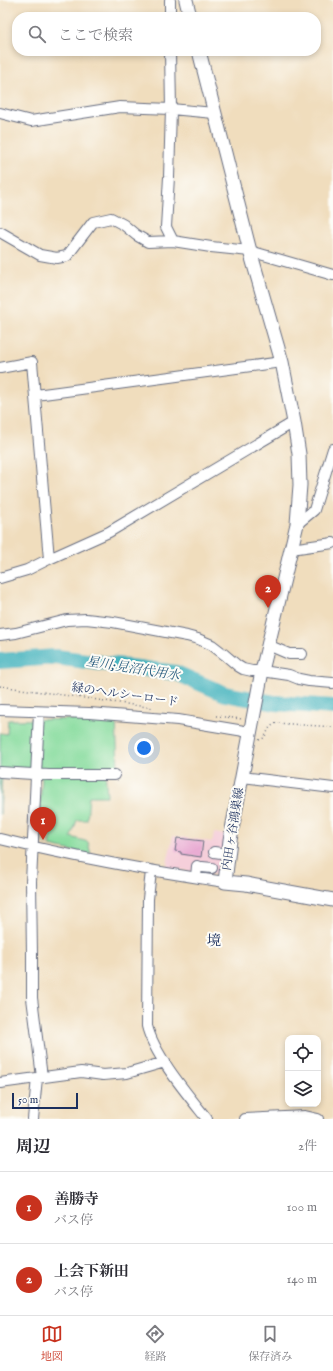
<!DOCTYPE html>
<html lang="ja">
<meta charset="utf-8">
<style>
:root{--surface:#fff;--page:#f7f7f7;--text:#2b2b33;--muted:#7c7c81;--line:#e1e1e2;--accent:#c8321e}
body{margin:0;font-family:"IM FELL English","Noto Serif JP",serif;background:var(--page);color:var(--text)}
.controls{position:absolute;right:12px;bottom:12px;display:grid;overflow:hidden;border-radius:8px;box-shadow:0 2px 6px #0003}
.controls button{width:36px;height:36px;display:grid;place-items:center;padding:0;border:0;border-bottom:1px solid var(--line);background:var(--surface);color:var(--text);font:20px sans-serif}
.scale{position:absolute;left:12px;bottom:10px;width:66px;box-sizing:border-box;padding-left:4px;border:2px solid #1b2f5e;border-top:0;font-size:11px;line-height:14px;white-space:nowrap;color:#1b2f5e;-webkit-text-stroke:3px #fdfcf7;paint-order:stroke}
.you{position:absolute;left:144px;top:748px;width:14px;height:14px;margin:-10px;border:3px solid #fff;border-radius:50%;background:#1a73e8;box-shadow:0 0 0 6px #1a73e833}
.badge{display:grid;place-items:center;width:26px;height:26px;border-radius:50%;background:var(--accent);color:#fff;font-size:13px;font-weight:700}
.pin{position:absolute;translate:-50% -33px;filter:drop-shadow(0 1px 2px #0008)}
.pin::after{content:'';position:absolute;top:21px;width:14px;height:12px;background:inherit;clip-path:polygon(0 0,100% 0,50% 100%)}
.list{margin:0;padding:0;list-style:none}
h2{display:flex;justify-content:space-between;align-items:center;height:52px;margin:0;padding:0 16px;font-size:17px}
h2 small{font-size:13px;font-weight:400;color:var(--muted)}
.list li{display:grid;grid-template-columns:26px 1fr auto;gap:12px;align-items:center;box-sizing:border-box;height:72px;padding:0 16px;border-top:1px solid var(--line)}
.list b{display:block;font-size:15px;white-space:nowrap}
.list p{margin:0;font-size:13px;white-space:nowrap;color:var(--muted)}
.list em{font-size:13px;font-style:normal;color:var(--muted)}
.icon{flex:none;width:22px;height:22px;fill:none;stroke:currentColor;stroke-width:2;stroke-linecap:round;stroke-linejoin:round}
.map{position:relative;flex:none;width:333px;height:1119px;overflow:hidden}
.search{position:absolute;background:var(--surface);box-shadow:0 2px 6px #0003;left:12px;right:12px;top:12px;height:44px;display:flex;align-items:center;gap:10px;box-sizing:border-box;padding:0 14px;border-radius:16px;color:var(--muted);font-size:15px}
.sheet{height:196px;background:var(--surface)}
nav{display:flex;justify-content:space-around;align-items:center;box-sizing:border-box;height:56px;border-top:1px solid var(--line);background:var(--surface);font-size:11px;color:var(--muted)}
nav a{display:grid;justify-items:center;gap:2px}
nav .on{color:var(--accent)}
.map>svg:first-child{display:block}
.built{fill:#f5cfda}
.green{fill:#87dc9e;stroke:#51867e}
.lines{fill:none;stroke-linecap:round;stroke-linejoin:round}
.river{stroke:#42b2bd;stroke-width:16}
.building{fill:#e9acd3}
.minor-casing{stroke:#666c7f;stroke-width:12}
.major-casing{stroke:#666c7f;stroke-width:15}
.path{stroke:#666c7f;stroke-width:1.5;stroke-dasharray:1 3;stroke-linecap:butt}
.minor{stroke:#fff;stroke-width:10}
.major{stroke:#fff;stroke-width:13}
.labels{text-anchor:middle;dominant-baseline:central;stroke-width:4;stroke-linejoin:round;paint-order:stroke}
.street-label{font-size:12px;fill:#1b2f5e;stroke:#fdfcf7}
.water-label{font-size:13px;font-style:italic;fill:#295d7f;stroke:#fdfcf7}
.quarter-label{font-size:14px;fill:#1b2f5e;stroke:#fdfcf7}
</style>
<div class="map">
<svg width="333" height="1119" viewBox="0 0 333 1119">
<rect width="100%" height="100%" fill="#fdfcf7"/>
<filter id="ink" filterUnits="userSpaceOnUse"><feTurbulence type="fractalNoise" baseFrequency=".025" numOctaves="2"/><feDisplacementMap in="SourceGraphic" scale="8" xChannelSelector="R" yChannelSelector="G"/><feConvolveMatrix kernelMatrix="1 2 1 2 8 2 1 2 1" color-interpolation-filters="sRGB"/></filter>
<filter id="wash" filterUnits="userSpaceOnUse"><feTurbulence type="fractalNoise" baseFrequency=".012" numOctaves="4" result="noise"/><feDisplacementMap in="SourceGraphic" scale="16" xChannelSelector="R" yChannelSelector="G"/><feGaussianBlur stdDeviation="0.9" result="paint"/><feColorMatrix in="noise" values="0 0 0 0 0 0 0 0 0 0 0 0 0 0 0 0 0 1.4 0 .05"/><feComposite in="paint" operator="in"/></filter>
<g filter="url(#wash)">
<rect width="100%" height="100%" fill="#f0ddbd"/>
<path class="built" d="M214 833 226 835 220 872 218 875 166 868 173 836 212 842Z"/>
<path class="green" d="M116 719 118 768 105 769 107 796H89L87 820H77L71 837 88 842 91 855 50 846 51 837 38 835 42 777 2 775 0 815V733L7 734 8 720Z"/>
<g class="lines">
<path class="river" d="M0 661 56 657 176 673 225 694 275 703 333 707"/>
</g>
<g id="blocks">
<path class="building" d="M177 838 203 841 201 857 181 854V852L175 851Z"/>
</g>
</g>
<g filter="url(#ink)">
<use href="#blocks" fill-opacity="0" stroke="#666c7f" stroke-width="1"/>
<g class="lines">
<defs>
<path id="minor" d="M170 0V17
M170 51 171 109 169 177 166 227 173 241
M0 113 31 121 120 107 171 109 214 113
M0 232 40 255 57 258 67 256 93 222 111 218 124 225 136 235 148 242 173 241 211 247 250 251 333 275
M0 368 32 362 49 559
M36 395 282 362
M297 524 314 510 333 449
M291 549 333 543
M0 578 27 570 49 559 109 532 294 422
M0 635 16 633 67 620 86 619 113 622 187 636 198 639 212 645 225 655 238 666 243 669 252 671H262L289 675 299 679 309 681 333 683
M268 645 289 654H302
M0 710 89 713 178 720 250 732
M39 712 31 882 32 955V998L42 1077
M0 772 49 775H115
M242 777 333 788
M0 839C74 857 150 871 225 882
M214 852 228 854
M202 867 212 868
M151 871 148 899 147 1026C154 1055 188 1095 207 1119
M196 877 197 866
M0 1083 81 1072 103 1075 127 1073 165 1062
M33 1119 37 1078
M245 1119 305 1116 318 1119"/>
<path id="major" d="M186 0 190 17
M199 51 250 251 282 362 294 422 299 454 300 485 297 524 262 671 230 840 225 882 246 884 333 900"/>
</defs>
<use href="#minor" class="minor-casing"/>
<use href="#major" class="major-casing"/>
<path class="path" d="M0 686 154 708
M216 716 242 719
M259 740 264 738 270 727 276 723 333 727"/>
<use href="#minor" class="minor"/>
<use href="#major" class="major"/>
</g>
</g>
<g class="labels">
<g class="street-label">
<text transform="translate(125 695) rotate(8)">緑のヘルシーロード</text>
<text transform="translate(233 829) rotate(-81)">内田ヶ谷鴻巣線</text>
</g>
<g class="water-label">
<text transform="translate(133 669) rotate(9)">星川;見沼代用水</text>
</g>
<g class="quarter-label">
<text x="214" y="941">境</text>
</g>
</g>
</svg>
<div class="controls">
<button><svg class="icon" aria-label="locate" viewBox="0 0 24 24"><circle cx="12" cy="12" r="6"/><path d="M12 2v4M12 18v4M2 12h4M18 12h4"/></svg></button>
<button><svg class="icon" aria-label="layers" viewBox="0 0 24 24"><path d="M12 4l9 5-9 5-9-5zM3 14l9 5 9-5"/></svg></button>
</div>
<div class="scale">50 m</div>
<div class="you"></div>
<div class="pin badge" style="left:43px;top:840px">1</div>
<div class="pin badge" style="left:268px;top:608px">2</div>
<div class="search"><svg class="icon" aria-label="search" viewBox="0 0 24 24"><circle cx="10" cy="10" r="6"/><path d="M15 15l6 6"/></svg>ここで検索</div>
</div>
<section class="sheet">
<h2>周辺<small>2件</small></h2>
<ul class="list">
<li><span class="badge">1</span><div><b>善勝寺</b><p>バス停</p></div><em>100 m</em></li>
<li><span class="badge">2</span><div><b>上会下新田</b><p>バス停</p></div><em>140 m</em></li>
</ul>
</section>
<nav>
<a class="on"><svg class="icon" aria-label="map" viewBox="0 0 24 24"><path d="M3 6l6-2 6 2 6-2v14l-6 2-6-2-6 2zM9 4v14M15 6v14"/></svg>地図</a>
<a><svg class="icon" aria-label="directions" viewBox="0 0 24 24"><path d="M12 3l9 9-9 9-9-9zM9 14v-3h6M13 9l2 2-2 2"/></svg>経路</a>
<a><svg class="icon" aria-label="saved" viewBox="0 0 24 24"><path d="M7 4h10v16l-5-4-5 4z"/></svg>保存済み</a>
</nav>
